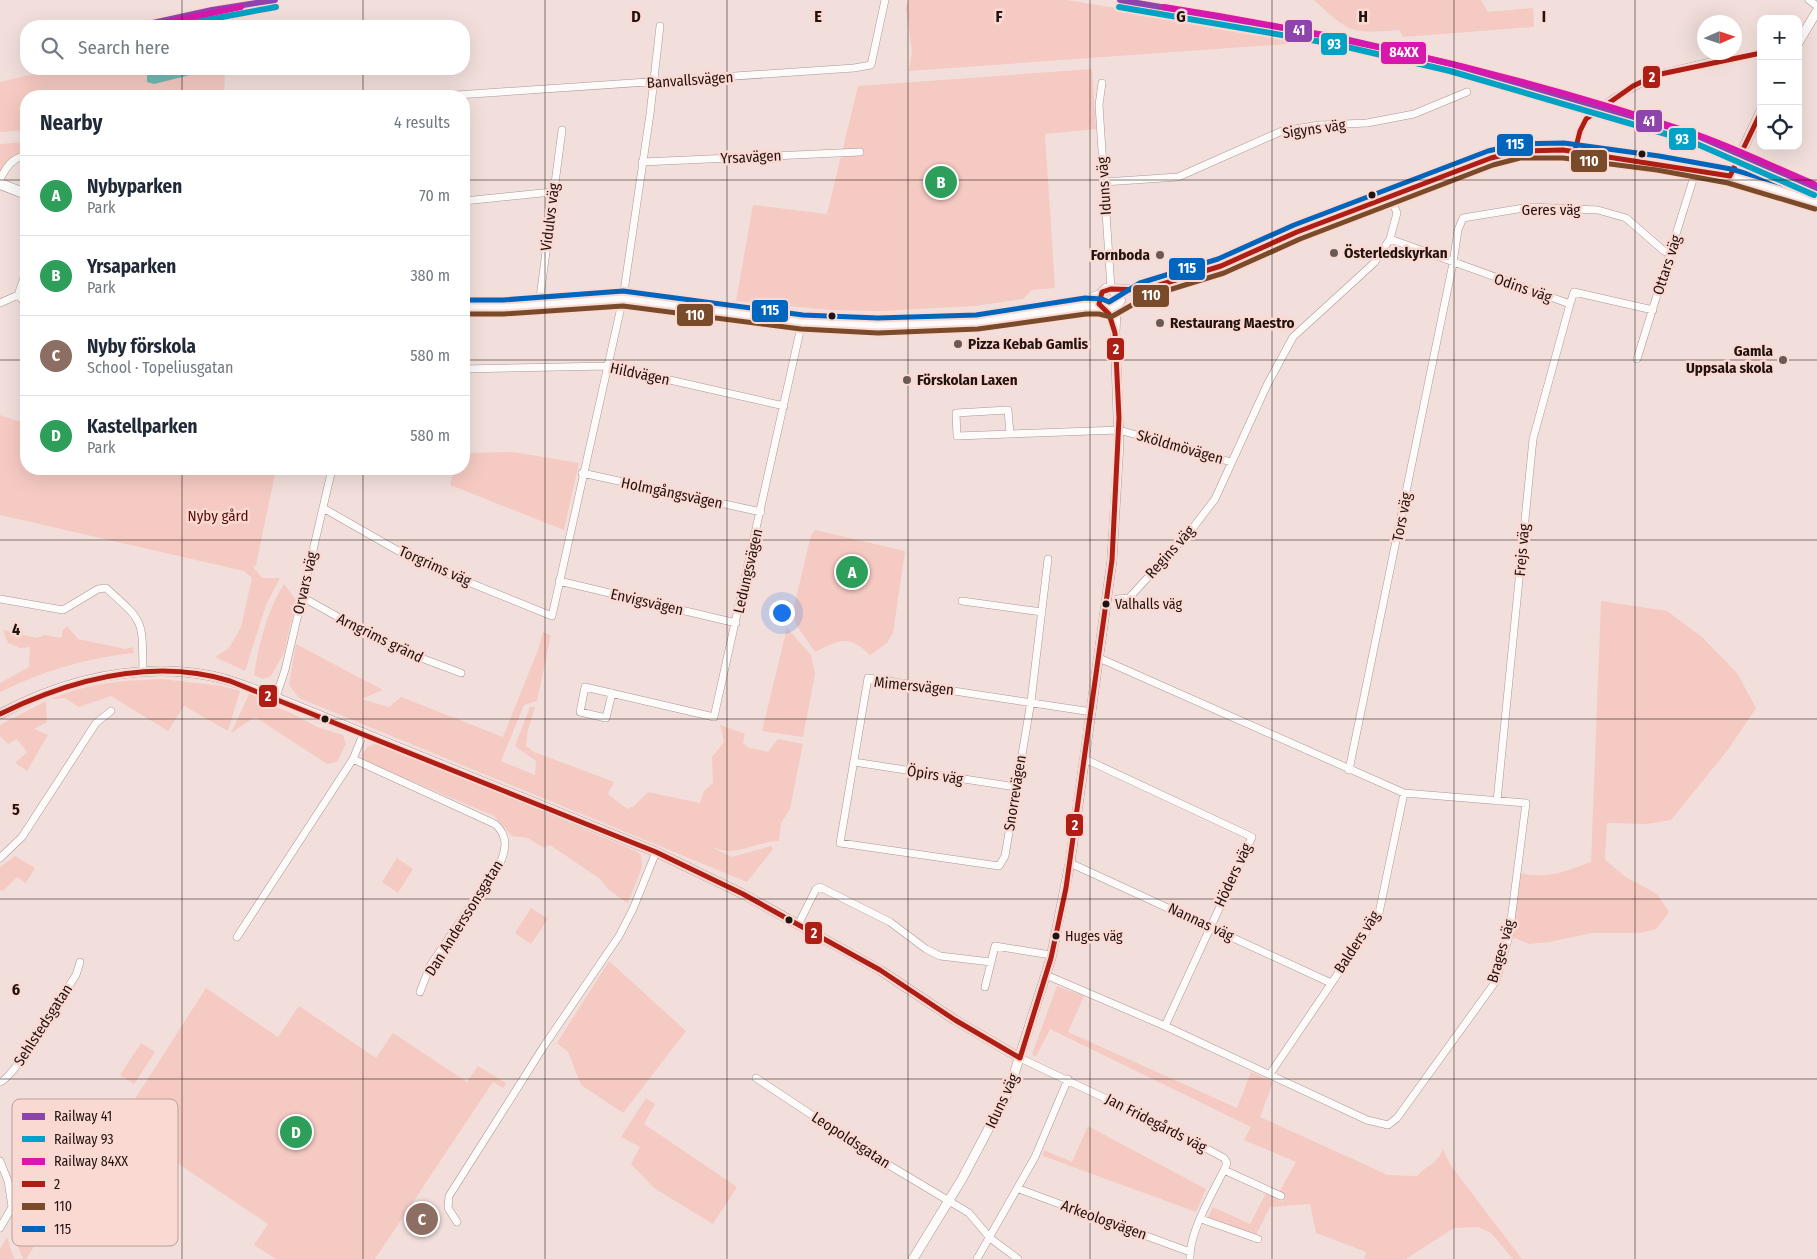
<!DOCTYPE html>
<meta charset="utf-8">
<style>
:root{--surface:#fff;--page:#f6f6f7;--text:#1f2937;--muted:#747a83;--line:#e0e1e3;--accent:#7c3aed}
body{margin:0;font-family:"Fira Sans Condensed",sans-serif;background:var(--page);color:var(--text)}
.controls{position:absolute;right:15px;top:15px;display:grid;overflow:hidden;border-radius:10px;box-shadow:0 5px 20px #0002}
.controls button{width:45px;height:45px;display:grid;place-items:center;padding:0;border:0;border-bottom:1px solid var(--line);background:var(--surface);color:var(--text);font:25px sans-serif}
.compass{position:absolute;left:1697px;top:15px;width:45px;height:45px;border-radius:50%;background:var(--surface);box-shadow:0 5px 20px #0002;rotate:87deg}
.you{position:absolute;left:781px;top:612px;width:18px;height:18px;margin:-12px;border:4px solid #fff;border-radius:50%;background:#1a73e8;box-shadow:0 0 0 8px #1a73e833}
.badge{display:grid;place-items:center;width:32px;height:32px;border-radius:50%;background:var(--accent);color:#fff;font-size:16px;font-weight:700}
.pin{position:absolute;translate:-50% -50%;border:2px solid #fff;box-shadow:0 1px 5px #0006}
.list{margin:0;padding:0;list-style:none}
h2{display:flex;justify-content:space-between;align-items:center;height:65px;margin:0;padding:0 20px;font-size:21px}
h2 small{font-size:16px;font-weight:400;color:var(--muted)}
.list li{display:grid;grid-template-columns:32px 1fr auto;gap:15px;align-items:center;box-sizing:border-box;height:80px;padding:0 20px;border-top:1px solid var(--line)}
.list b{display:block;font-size:19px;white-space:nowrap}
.list p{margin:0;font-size:16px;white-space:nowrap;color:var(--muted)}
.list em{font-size:16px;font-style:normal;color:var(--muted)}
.icon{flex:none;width:28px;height:28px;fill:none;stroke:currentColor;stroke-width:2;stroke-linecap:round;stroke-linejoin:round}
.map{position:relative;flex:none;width:1817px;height:1259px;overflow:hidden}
.search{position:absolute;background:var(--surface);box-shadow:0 5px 20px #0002;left:20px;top:20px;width:450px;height:55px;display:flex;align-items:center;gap:12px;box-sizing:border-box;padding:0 18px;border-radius:20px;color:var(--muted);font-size:19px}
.panel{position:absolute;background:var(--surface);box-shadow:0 5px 20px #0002;left:20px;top:90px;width:450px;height:385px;border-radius:20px}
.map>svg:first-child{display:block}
.green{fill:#f5cac2}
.water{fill:#72b9b6}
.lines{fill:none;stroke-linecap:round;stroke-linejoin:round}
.minor-casing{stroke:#a79896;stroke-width:8}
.tertiary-casing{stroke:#a79896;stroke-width:10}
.secondary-casing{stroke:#a79896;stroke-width:11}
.minor{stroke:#fdfafa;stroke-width:7}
.tertiary{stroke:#fdfafa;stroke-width:9}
.secondary{stroke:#fdfafa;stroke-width:10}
.bus-1-casing{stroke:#fbd9d3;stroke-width:9}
.bus-2-casing{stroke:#fbd9d3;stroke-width:9}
.bus-3-casing{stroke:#fbd9d3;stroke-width:9}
.bus-1{stroke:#af1e14;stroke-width:5}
.bus-2{stroke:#7a4b2a;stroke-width:5}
.bus-3{stroke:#0065bd;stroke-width:5}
.rail-1-casing{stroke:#fbd9d3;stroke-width:10}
.rail-2-casing{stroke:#fbd9d3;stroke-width:10}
.rail-3-casing{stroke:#fbd9d3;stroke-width:10}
.rail-1{stroke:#8e44ad;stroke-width:6}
.rail-2{stroke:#02a2c4;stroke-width:6}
.rail-3{stroke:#d817ac;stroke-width:6}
.grid{fill:none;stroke:#211310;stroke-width:1;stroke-opacity:0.55}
.bus-dot{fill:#211310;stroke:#fbd9d3;stroke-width:2}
.poi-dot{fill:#6a5a57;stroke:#fbd9d3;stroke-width:2}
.labels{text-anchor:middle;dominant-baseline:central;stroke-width:5;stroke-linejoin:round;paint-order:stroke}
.bus-label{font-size:14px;fill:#211310;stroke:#fbd9d3;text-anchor:start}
.street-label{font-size:15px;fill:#211310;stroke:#fbd9d3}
.poi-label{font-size:15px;font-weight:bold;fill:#211310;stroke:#fbd9d3;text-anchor:start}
.park-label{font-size:15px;fill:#550f09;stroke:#fbd9d3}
.key{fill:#fbd9d3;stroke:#ba9e98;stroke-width:1}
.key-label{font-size:14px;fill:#211310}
.grid-label{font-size:16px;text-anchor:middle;font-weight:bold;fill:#211310;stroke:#fbd9d3;stroke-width:5;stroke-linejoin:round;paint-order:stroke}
.line-badge{stroke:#fbd9d3;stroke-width:2}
.badge-label{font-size:14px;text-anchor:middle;font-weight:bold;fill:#fff}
</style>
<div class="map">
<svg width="1817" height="1259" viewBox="0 0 1817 1259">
<rect width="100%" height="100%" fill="#f2dfdc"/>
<path class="green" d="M909 0H1066L1304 38 1286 44 909 71 912 51 906 8Z
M1314 0H1481L1488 12 1533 8 1534 27 1403 37 1399 30C1350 34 1350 33 1314 0Z
M227 15 226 26H206L203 19Z
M56 69H147L145 71 225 69 224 96H26V130L0 132V82Z
M1092 69 1096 129 1045 134 1055 288 1032 290 1023 299 975 306 879 311 830 310 736 301 753 205 827 214 858 86Z
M26 142V156H19L0 176V144Z
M0 415 17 421 26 420V469H276L256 565 253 567 262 578H280L266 605 245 671 215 657 229 648 241 627 252 578 244 571 0 515Z
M513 452 579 463 564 530 450 485 454 469H464V453Z
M815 530 905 551 893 633 887 643 870 655C848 634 840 640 815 652L797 626 794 618V607L811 535Z
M284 584 296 600 284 653 271 676 263 679 254 675C259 645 267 610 284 584Z
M1601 601 1667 611 1702 637 1737 673 1756 708 1727 751 1671 820 1647 824 1607 823 1605 860 1626 877 1657 894 1669 912 1656 929 1641 933H1592L1549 942 1529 944 1509 936 1517 872C1546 880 1564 872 1591 862Z
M67 626 78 639 125 649 133 647 134 653C86 658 43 671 0 692V683L29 667 30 647 20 648 8 643 3 630 37 638 45 635 61 638 63 630Z
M787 628 811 655 815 674 803 737 762 731Z
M543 632 551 635 537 701 524 705 501 761 535 775 536 761 515 746 530 707H535L528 730 526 746 534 752 614 782 608 794 627 809 634 806 648 792 700 803 704 791 713 783 712 757 724 742 720 725 745 734 743 742 747 747 768 752 778 739 803 744 790 809 781 823 779 841C760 841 745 852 727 851 722 851 716 848 711 847L732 857 771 846 773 849 747 882 299 698 289 685 296 644 383 690 361 699 389 707 401 697 503 737 538 650Z
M162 679 222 686 240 691 228 731 184 706 168 731 111 696 79 707 65 698 51 699C92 682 118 681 162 679Z
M250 692 265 702 293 714 317 727 343 735 346 744 337 762 327 764 255 717 231 733Z
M46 701 47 722 34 729 48 735 27 771 15 763 27 752 17 739 8 744 0 736V725Z
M377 743 636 851 641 855 642 867 630 898 627 903 609 890 600 879 550 845 544 848 528 838 512 836 494 816 366 762 362 756 367 747Z
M15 856 35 868 26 883 17 877 3 891 0 890V867Z
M397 858 413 869 398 893 382 882Z
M531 908 548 919 531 944 515 933Z
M609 961 686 1031 623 1113 581 1085 568 1052 557 1043Z
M1057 986 1084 996 1068 1032 1237 1108 1251 1072 1273 1082 1260 1117 1388 1175 1417 1176C1429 1163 1435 1167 1443 1149L1451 1166 1522 1259H1513L1491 1233 1478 1227 1454 1228 1406 1259H1364L1366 1252 1316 1233 1310 1204 1270 1207 1256 1235 1208 1217 1213 1207 1250 1224 1266 1193 1282 1202 1286 1197 1279 1192 1296 1162 1244 1140 1251 1127 1050 1029 1036 1057 1032 1054Z
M206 988 278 1037 299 1006 376 1058 393 1033 467 1082 478 1066 506 1083 503 1088 493 1082 375 1259H276L254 1245 268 1224 119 1124Z
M141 1043 155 1052 134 1084 120 1075Z
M646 1098 655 1104 644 1124 737 1187 713 1224 654 1188 631 1164 640 1147 621 1137Z
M1088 1126 1206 1189 1196 1212 1043 1156 1044 1150 1072 1162Z
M86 1167 26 1259H23L11 1229 26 1201 25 1182Z
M7 1237 14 1259H0V1249Z"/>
<path class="water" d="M147 69H200L198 73 154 84 147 82Z"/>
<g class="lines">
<defs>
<path id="minor" d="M1809 0 1817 6
M1102 83 1099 105 1111 289
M442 96 854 68 871 65 885 0
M1575 151 1580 131 1586 119 1614 98 1656 75 1714 61
M642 162 860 152
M0 179C6 168 12 157 26 156
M1104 182 1178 177 1282 131 1320 125 1367 123 1414 114 1467 92
M464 201 552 192
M1390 239 1570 304 1574 292 1653 310
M18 295 26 272
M0 303 18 295 26 304
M539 305 562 130
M1637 359 1696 170
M464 369 608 366 784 406
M1010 434 957 436 956 413 1008 410 1010 434 1119 430 1231 462
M582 473 761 512
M323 508 416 561 552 616 623 298 650 114 660 26
M1048 559 1031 701 1005 856 999 866 840 843 868 678 1092 712
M559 581 736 623
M302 597 392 647 461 673
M0 599 63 610 98 589 106 588C145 623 142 619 143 671
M1118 599 1129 598 1192 529 1215 499 1267 385 1293 337 1374 263 1390 239 1397 213 1390 196
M962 601 1042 612
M612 693 606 718 580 712 585 687 714 717 802 322
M276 697 285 670 332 469
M353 759 495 824C507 835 507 846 501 861L430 966 420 992
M1085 759 1252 837 1165 1026
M854 762 1016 787
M1349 770 1453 263 1458 230 1463 218 1530 207 1598 210 1626 218 1664 251 1671 254
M1497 801 1533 439 1570 304
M0 858 22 837 96 723 111 711
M1070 863 1331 983
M799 923 816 889 820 887 890 922 926 949 940 956 991 962
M237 937 353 759 364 732
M1046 975 1165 1026 1367 1120 1388 1125 1397 1118 1496 981 1509 936 1526 803 1404 793 1099 658
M985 987 995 946 1051 955
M1020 1058 1174 1131 1224 1158 1227 1163 1224 1170 1281 1196
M1270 1074 1379 913 1404 793
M756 1078 877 1158 969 1213 990 1238 1018 1259
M0 1082C15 1078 64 993 76 975L80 962
M0 1161 8 1181 12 1207 0 1228
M1019 1189 1190 1252
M1201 1219 1258 1239
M457 1222 448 1208 449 1196 544 1046 619 936 633 909 656 852
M977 1259 1035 1157 1068 1079
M1190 1259C1189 1232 1212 1194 1224 1170"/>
<path id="tertiary" d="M1798 43 1817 11
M1730 176 1761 111
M0 714C65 680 138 662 212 676 228 679 244 686 259 691L656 852 743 894 880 970 955 1020 1020 1058
M913 1259 962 1179 1009 1090 1051 958 1070 863 1112 560 1119 442 1115 333 1116 307"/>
<path id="secondary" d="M0 184 26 194
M1099 301 1105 309H1114L1120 300 1114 290
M464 307H503L623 298 672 303 802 322 878 326 977 322 1057 310 1101 306
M1068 308 1100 295 1106 289 1143 290 1221 266 1297 232 1491 158 1519 151 1563 150 1730 176 1817 202"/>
</defs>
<use href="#minor" class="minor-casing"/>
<use href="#tertiary" class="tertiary-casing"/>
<use href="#secondary" class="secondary-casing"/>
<use href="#minor" class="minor"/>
<use href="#tertiary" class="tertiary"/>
<use href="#secondary" class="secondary"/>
<defs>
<path id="bus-1" d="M1575 151 1580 131 1586 119 1633 86 1656 75 1761 53
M1730 176 1761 112
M0 714C70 680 152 657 230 681L656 852 743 894 880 970 955 1020 1020 1058
M1020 1058 1051 958 1066 888 1112 560 1119 418 1115 333 1109 314 1099 304 1102 292 1111 289 1143 290 1221 266 1297 232 1491 158 1519 151 1563 150 1730 176"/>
<path id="bus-2" d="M464 314H504L623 306 801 329 878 333 978 329 1086 314H1099L1111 317 1146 297 1224 273 1300 239 1493 165 1520 158H1563L1657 170 1728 183 1815 209"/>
<path id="bus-3" d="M464 300H503L623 291 803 315 878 318 976 315 1085 298 1102 299 1109 302 1140 283 1218 259 1294 225 1488 151 1518 144 1564 143 1659 156 1731 169 1817 194"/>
</defs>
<use href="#bus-1" class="bus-1-casing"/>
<use href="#bus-2" class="bus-2-casing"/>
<use href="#bus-3" class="bus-3-casing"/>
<use href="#bus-1" class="bus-1"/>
<use href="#bus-2" class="bus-2"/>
<use href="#bus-3" class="bus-3"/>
<defs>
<path id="rail-1" d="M1120 0 1336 37 1452 64 1693 134 1817 188
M139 26 212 10 275 0"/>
<path id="rail-2" d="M1119 7 1334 44 1450 71 1690 141 1814 195
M173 26 276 7"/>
<path id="rail-3" d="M1164 7C1343 35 1520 75 1692 133 1734 147 1773 167 1814 184
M148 26 241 7"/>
</defs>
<use href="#rail-1" class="rail-1-casing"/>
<use href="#rail-2" class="rail-2-casing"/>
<use href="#rail-3" class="rail-3-casing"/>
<use href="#rail-1" class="rail-1"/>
<use href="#rail-2" class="rail-2"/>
<use href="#rail-3" class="rail-3"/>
</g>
<path class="grid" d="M182 0V26M363 0V26M545 0V1259M727 0V1259M908 0V1259M1090 0V1259M1272 0V1259M1454 0V1259M1635 0V1259M182 69V96M363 69V96M0 180H26M464 180H1817M0 360H26M464 360H1817M182 469V1259M363 469V1259M0 540H1817M0 719H1817M0 899H1817M0 1079H1817"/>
<g class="bus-dot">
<circle cx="1642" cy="154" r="4.5"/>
<circle cx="1372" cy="195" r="4.5"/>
<circle cx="832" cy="316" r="4.5"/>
<circle cx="1106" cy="604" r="4.5"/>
<circle cx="325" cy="719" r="4.5"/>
<circle cx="789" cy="920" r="4.5"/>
<circle cx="1056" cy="936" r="4.5"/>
</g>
<g class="poi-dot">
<circle cx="1334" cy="253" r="5"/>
<circle cx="1160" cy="255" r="5"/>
<circle cx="1160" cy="323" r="5"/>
<circle cx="958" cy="344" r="5"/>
<circle cx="1783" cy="360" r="5"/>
<circle cx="907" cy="380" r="5"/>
</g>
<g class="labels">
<g class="bus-label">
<text x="1115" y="604">Valhalls väg</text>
<text x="1065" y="936">Huges väg</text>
</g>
<g class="street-label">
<text transform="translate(690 80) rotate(-4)">Banvallsvägen</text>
<text transform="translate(1314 129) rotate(-8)">Sigyns väg</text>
<text transform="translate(751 157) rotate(-3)">Yrsavägen</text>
<text transform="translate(1104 186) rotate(-94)">Iduns väg</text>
<text x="1551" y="210">Geres väg</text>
<text transform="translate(550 217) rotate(-83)">Vidulvs väg</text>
<text transform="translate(1667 265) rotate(-72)">Ottars väg</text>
<text transform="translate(1523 288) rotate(19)">Odins väg</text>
<text transform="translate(640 374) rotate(12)">Hildvägen</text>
<text transform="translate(1180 447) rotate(16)">Sköldmövägen</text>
<text transform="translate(672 493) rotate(12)">Holmgångsvägen</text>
<text transform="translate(1402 517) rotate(-79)">Tors väg</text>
<text transform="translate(1522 550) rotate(-85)">Frejs väg</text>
<text transform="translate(1170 552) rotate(-48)">Regins väg</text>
<text transform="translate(435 566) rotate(24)">Torgrims väg</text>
<text transform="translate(748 571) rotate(-77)">Ledungsvägen</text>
<text transform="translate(305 583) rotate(-77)">Orvars väg</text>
<text transform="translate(647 602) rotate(13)">Envigsvägen</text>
<text transform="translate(380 638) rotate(26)">Arngrims gränd</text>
<text transform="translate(914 686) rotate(6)">Mimersvägen</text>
<text transform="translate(935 775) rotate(9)">Öpirs väg</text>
<text transform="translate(1015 793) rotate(-81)">Snorrevägen</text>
<text transform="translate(1233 875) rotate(-65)">Höders väg</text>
<text transform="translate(464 918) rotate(-58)">Dan Anderssonsgatan</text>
<text transform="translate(1201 922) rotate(25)">Nannas väg</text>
<text transform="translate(1357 942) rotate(-57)">Balders väg</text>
<text transform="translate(1501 951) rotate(-74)">Brages väg</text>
<text transform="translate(43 1025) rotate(-57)">Sehlstedsgatan</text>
<text transform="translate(1002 1101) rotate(-65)">Iduns väg</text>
<text transform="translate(1156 1123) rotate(27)">Jan Fridegårds väg</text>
<text transform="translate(851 1140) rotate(33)">Leopoldsgatan</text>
<text transform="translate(1104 1220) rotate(20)">Arkeologvägen</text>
</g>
<g class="poi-label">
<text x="1344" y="253">Österledskyrkan</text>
<text x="1150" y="255" text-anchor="end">Fornboda</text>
<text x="1170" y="323">Restaurang Maestro</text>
<text x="968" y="344">Pizza Kebab Gamlis</text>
<text x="1773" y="351" text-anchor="end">Gamla<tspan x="1773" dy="17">Uppsala skola</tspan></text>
<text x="917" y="380">Förskolan Laxen</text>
</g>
<g class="park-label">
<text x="218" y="516">Nyby gård</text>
</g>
</g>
<rect x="12" y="1099" width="166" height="147" rx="8" class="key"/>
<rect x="22" y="1113" width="23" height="7" fill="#8e44ad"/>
<rect x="22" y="1136" width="23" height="6" fill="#02a2c4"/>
<rect x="22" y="1158" width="23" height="7" fill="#d817ac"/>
<rect x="22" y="1181" width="23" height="6" fill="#af1e14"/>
<rect x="22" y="1203" width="23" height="7" fill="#7a4b2a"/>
<rect x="22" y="1226" width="23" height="6" fill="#0065bd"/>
<g class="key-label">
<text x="54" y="1121">Railway 41</text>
<text x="54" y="1144">Railway 93</text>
<text x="54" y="1166">Railway 84XX</text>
<text x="54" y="1189">2</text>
<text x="54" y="1211">110</text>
<text x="54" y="1234">115</text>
</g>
<g class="grid-label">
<text x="636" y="22">D</text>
<text x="818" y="22">E</text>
<text x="999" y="22">F</text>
<text x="1181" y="22">G</text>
<text x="1363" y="22">H</text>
<text x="1544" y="22">I</text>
<text x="16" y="635">4</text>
<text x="16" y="815">5</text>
<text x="16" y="995">6</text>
</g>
<g class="line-badge">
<rect x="1284" y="19" width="29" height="24" rx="5" fill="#8e44ad"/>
<rect x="1320" y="32" width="28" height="24" rx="5" fill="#02a2c4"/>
<rect x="1380" y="41" width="47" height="24" rx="5" fill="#d817ac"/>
<rect x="1642" y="65" width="19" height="24" rx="5" fill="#af1e14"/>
<rect x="1635" y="109" width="28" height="24" rx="5" fill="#8e44ad"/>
<rect x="1668" y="127" width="29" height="24" rx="5" fill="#02a2c4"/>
<rect x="1496" y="133" width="38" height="24" rx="5" fill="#0065bd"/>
<rect x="1570" y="149" width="38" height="24" rx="5" fill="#7a4b2a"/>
<rect x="1168" y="257" width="38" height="24" rx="5" fill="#0065bd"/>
<rect x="1132" y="284" width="38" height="24" rx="5" fill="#7a4b2a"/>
<rect x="751" y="299" width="38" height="24" rx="5" fill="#0065bd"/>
<rect x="676" y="303" width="38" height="24" rx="5" fill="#7a4b2a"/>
<rect x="1106" y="337" width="19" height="24" rx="5" fill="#af1e14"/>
<rect x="258" y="684" width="20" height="24" rx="5" fill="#af1e14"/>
<rect x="1065" y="813" width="19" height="24" rx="5" fill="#af1e14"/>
<rect x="804" y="921" width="19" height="24" rx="5" fill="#af1e14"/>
</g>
<g class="badge-label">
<text x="1299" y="35">41</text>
<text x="1334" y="49">93</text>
<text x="1404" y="57">84XX</text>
<text x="1652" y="82">2</text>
<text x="1649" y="126">41</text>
<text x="1682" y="144">93</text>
<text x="1515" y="149">115</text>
<text x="1589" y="166">110</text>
<text x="1187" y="273">115</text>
<text x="1151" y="300">110</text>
<text x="770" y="315">115</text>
<text x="695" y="320">110</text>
<text x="1116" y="354">2</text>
<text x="268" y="701">2</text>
<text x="1075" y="830">2</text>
<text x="814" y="938">2</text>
</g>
</svg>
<div class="controls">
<button>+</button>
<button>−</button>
<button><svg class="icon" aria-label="locate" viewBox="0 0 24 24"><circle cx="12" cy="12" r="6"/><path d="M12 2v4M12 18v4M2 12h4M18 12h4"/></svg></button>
</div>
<svg class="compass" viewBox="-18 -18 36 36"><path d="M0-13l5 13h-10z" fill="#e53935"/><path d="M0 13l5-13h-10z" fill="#747a83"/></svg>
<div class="you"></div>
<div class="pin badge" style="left:852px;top:572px;background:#2e9e5b">A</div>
<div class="pin badge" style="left:941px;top:182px;background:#2e9e5b">B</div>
<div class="pin badge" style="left:422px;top:1219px;background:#8d6e63">C</div>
<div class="pin badge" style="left:296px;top:1132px;background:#2e9e5b">D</div>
<div class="search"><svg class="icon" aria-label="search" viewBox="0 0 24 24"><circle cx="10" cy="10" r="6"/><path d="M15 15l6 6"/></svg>Search here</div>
<section class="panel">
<h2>Nearby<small>4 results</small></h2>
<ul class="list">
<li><span class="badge" style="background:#2e9e5b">A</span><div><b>Nybyparken</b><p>Park</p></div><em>70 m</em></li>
<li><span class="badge" style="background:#2e9e5b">B</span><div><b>Yrsaparken</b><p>Park</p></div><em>380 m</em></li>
<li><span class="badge" style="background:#8d6e63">C</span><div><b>Nyby förskola</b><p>School · Topeliusgatan</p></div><em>580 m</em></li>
<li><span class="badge" style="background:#2e9e5b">D</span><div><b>Kastellparken</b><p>Park</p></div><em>580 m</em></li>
</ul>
</section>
</div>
